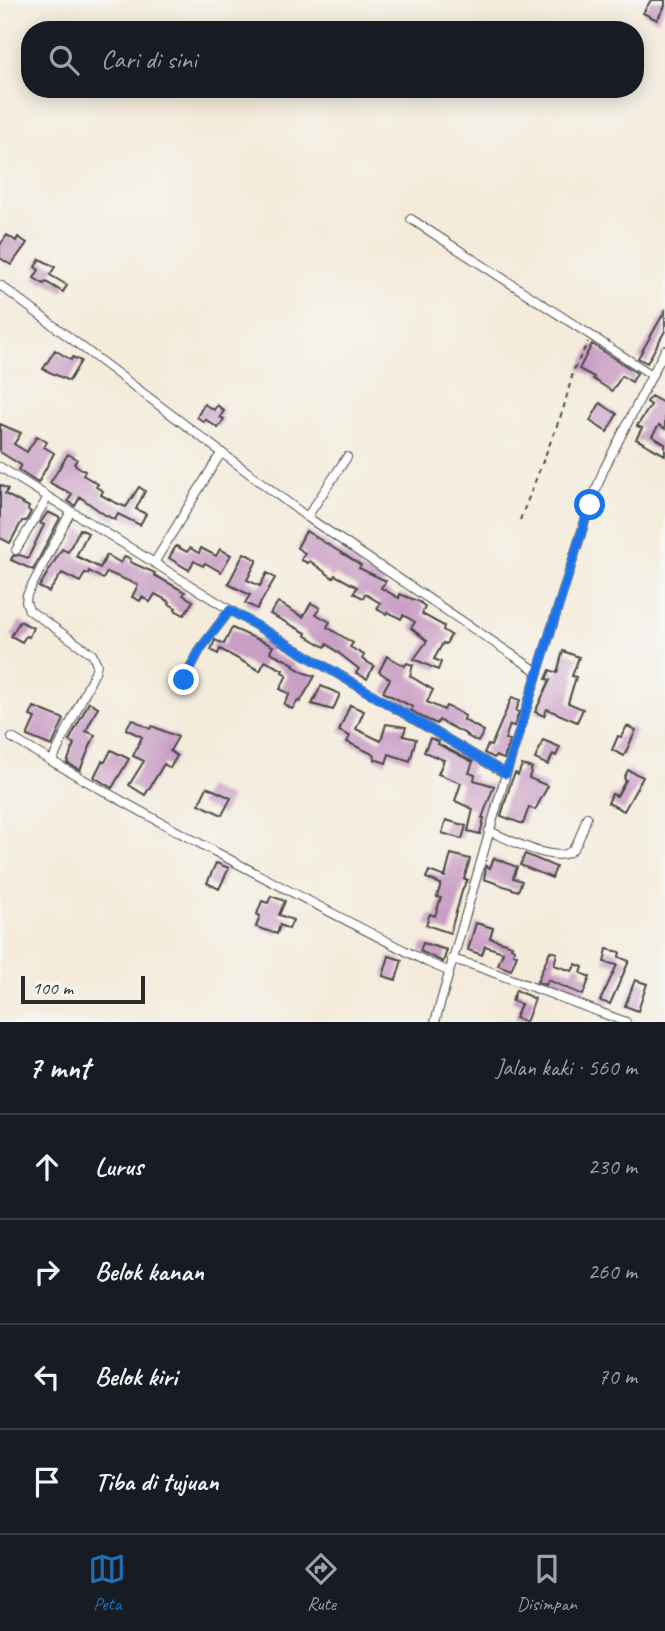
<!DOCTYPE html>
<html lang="id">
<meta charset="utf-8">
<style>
:root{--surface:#171b24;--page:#242831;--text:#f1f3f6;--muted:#9ea1a6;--line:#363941;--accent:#1f6fb2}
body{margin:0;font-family:Caveat,sans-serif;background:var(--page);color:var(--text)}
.scale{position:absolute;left:21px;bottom:18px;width:124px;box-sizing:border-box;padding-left:7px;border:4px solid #2b2b2b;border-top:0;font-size:19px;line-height:24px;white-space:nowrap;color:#2b2b2b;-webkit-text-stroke:5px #f6f6f2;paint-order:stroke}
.stop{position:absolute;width:21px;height:21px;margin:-16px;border:5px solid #1a73e8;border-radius:50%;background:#fff}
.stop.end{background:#1a73e8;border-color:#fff;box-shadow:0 2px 7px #0008}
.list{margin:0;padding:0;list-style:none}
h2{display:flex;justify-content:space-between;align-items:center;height:91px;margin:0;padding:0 28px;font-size:30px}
h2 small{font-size:23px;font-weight:400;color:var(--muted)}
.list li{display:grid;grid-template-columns:46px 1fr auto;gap:21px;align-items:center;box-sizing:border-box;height:105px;padding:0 28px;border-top:2px solid var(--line)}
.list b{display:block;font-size:26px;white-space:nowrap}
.list em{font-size:23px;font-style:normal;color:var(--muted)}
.icon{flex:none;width:38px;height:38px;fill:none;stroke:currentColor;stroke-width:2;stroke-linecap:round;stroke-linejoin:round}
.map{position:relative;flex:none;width:665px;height:1022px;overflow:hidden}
.search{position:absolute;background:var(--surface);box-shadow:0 4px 18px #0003;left:21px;right:21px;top:21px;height:77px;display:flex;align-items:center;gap:18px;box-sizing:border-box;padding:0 24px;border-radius:28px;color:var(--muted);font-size:26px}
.sheet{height:511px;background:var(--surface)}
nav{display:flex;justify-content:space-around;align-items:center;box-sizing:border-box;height:98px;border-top:2px solid var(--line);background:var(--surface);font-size:19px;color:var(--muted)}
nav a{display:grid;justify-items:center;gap:4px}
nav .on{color:var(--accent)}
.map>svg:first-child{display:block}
.building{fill:#c99ec4}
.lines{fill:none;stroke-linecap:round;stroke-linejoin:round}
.minor-casing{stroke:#494845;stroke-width:10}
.path{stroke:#494845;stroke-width:2;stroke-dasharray:5 5;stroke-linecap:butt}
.minor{stroke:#fff;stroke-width:8}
.route{stroke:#1a73e8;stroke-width:9}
</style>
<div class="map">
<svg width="665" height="1022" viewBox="0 0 665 1022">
<rect width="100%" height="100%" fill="#f6f6f2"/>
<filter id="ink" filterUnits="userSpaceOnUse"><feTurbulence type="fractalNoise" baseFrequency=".0143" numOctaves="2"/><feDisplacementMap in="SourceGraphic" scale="14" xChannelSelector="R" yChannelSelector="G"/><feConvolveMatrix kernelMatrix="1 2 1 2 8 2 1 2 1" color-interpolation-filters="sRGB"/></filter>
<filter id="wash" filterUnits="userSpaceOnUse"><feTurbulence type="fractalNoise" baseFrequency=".00686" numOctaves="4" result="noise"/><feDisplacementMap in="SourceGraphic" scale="28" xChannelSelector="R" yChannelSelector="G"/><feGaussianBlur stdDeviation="1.57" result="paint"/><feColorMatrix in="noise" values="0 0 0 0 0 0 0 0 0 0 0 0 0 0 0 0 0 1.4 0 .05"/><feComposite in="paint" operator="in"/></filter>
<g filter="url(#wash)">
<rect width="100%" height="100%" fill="#f4ebdb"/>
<g id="blocks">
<path class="building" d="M651 0H665V6L657 20 643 13Z
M7 235 16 241 18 237 27 243 11 265 0 258V245Z
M40 259 55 267 50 275 67 285 63 292 46 282 44 284 34 278 39 270 35 267Z
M665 311V331L647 363 638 358Z
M592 344 637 373 632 382 622 376 612 391 593 379 594 377 579 369Z
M55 350 71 360 73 357 81 361 69 381 43 369Z
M651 396 665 404V429L659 425 652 436 665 444V455L636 439 642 428 637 426 651 405 647 402Z
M600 403 617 414 607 432 590 421Z
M204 404 214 410 217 405 224 411 220 417 224 419 218 428 205 419 204 422 197 417Z
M0 424 21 433 14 444 27 452 37 436 47 442 44 447 54 453 38 483 18 470 21 465 0 452Z
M68 454 77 459 74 464 85 471 83 475 98 484 96 487 103 491 101 495 114 502 126 507 139 487 145 491 136 509 146 514 140 525 118 514 115 520 105 515 80 497 75 506 68 501 72 494 50 483Z
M0 485 8 489 5 494 29 507 28 510 31 512 26 521H22L10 543 0 538Z
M48 512 60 518 33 570 11 560 13 556 20 555 28 558 44 525 40 523Z
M80 529 88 533 76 556 100 568 107 555 121 563 125 556 131 559 130 562 155 573 154 575 185 592 183 595 193 601 184 615 175 610 176 608 169 604 170 602 155 594 150 602 142 597 140 601 132 597 138 585 107 572 103 579 89 571 88 574 85 573 80 582 62 573 49 592 39 587 62 549 68 552Z
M306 531 361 565 359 568 386 581 381 588 399 598 400 594 420 602 425 607 422 614 444 626 443 630 451 635 446 644 443 643 434 659 441 662 438 670 414 659 427 641 411 628 415 622 403 615 401 619 388 612 386 614 377 609 380 603 365 594 363 598 354 593 357 587 335 575 333 578 310 561 308 563 301 560 305 553 297 548Z
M176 546 187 552 190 548 199 553 201 548 216 556 220 549 231 555 221 572 205 563 203 566 194 561 189 570 169 558Z
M244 553 257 560 247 580 260 586 267 573 275 578 257 609 245 603 250 595 228 584Z
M278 602 303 617 311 603 320 608 316 614 330 622 327 627 353 643 350 647 364 655 362 659 374 666 367 679 356 673 359 669 327 644 325 647 305 635 306 633 270 614Z
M20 621 33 628 29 637 26 636 22 642 11 636Z
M232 628 273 646 270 652 294 664 293 666 305 673 315 676 300 702 298 701 292 709 284 704 290 694 280 689 287 675 282 672 283 670 265 661 260 671 220 649 218 654 211 650 215 640 224 644Z
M563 651 579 657 572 676 576 677 568 703 583 709 577 722 547 709 544 716 535 712 550 680 546 679 550 670 557 673Z
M387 656 405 666 407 663 413 665 410 676 433 690 427 702 444 710 446 706 455 710 465 716 464 720 484 731 478 742 467 736 468 735 439 720 437 724 424 718 411 710 413 707 383 692 390 679 379 672Z
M321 686 340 694 333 710 312 704Z
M512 697 520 700 516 711 519 712 514 726 510 725 505 739 510 740 504 759 495 756 494 758 484 753 488 745 491 746Z
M89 702 98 707 86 731 95 735 80 770 67 763 74 744 69 741Z
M350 705 364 711 356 729 381 741 386 724 406 727 403 736 416 739 410 761 389 754 386 763 374 759 375 755 347 742 350 736 339 731Z
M34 707 64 719 52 746 27 736 35 718 30 716Z
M132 719 150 729 152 726 178 737 170 751 177 756 170 768 164 764 145 795 129 785 144 761 133 756 142 737 126 729Z
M627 726 636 730 624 756 612 750 618 736 621 737Z
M430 738 439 742 438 744 473 762 469 773 475 775 474 780 494 786 482 818H484L480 834 468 831 473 809 455 801 461 783 438 774 444 760 424 752Z
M543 740 560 747 556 756 553 754 548 765 535 759Z
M111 750 129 759 112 788 94 777 102 761 105 762Z
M522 765 532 768 529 778 548 786 535 810 529 807 523 824 501 816 511 782 515 773 518 775Z
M628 770 643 777 624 811 608 803 612 794 617 796 626 780 624 778Z
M207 787 231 798 222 815 199 804Z
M446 820 466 826 462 839 442 833Z
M451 854 470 859 464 879 468 880 463 888 450 933 426 925 430 914 435 916 441 898 437 897 441 884 426 878 429 871 445 877Z
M525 854 556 867 552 878 520 865Z
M494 858 517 867 513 878 522 881 518 891 484 879 486 866 490 868Z
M216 863 229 868 219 889 207 883Z
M271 896 285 901 279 915 293 920 289 929 280 925 277 934 256 927 260 916 257 914 262 901 268 903Z
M476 923 493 928 490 938 512 945 511 947 514 949 513 954 517 955 511 970 498 965 503 952 485 946 482 955 468 950Z
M423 943 447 950 443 962 420 951Z
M607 949 620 952 619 957 629 961 610 1004 600 1001 617 965 604 962Z
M550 951 557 953 554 965 572 971 576 964 583 967 581 973 590 977 583 995 548 980 546 985 537 982Z
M389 956 402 960 396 980 383 976Z
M635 980 647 984 638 1011 625 1006Z
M516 990 535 999 526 1022 515 1018 521 1004 512 1001Z"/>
</g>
</g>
<g filter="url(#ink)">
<use href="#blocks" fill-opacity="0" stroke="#494845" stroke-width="2"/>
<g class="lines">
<defs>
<path id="minor" d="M411 219 652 375
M0 285 307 517 538 672
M0 467 230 610 506 774
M307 517 347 457
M16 550 48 497
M154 563 221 453
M184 680 201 648 230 610
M12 738C147 818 287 890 427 962L448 971
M52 761 95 672 97 664 92 654 29 610 26 602 27 595 71 511
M489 831C507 838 559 867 573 849 580 841 583 827 587 817
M452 959 476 966 626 1022
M435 1022 506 774 590 505 604 469 665 350"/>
</defs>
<use href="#minor" class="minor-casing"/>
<path class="path" d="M520 520 563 410 574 369 588 342"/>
<use href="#minor" class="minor"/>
</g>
</g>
<g class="lines" filter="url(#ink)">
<path class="route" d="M184 680 201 648 230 610 506 774 590 505"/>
</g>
</svg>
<div class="scale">100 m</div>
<div class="stop" style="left:590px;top:505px"></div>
<div class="stop end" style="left:184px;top:680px"></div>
<div class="search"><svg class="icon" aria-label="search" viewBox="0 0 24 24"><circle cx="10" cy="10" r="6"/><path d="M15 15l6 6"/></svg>Cari di sini</div>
</div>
<section class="sheet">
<h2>7 mnt<small>Jalan kaki · 560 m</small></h2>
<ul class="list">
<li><svg class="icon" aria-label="ahead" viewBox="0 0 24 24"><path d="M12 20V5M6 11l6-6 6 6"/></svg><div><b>Lurus</b></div><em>230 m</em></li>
<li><svg class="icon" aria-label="right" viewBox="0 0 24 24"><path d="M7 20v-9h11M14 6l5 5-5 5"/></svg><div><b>Belok kanan</b></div><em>260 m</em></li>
<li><svg class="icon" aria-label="left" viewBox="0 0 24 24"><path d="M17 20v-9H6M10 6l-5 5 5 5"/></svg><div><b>Belok kiri</b></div><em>70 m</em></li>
<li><svg class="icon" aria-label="arrive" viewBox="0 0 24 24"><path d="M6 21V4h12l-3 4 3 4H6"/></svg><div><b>Tiba di tujuan</b></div></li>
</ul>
</section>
<nav>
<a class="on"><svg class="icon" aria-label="map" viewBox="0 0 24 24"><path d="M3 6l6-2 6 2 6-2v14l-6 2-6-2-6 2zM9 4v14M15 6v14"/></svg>Peta</a>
<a><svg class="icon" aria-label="directions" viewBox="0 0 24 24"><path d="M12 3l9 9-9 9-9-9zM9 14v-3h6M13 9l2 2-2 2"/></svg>Rute</a>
<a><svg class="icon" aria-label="saved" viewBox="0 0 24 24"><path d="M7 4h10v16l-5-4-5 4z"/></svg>Disimpan</a>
</nav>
